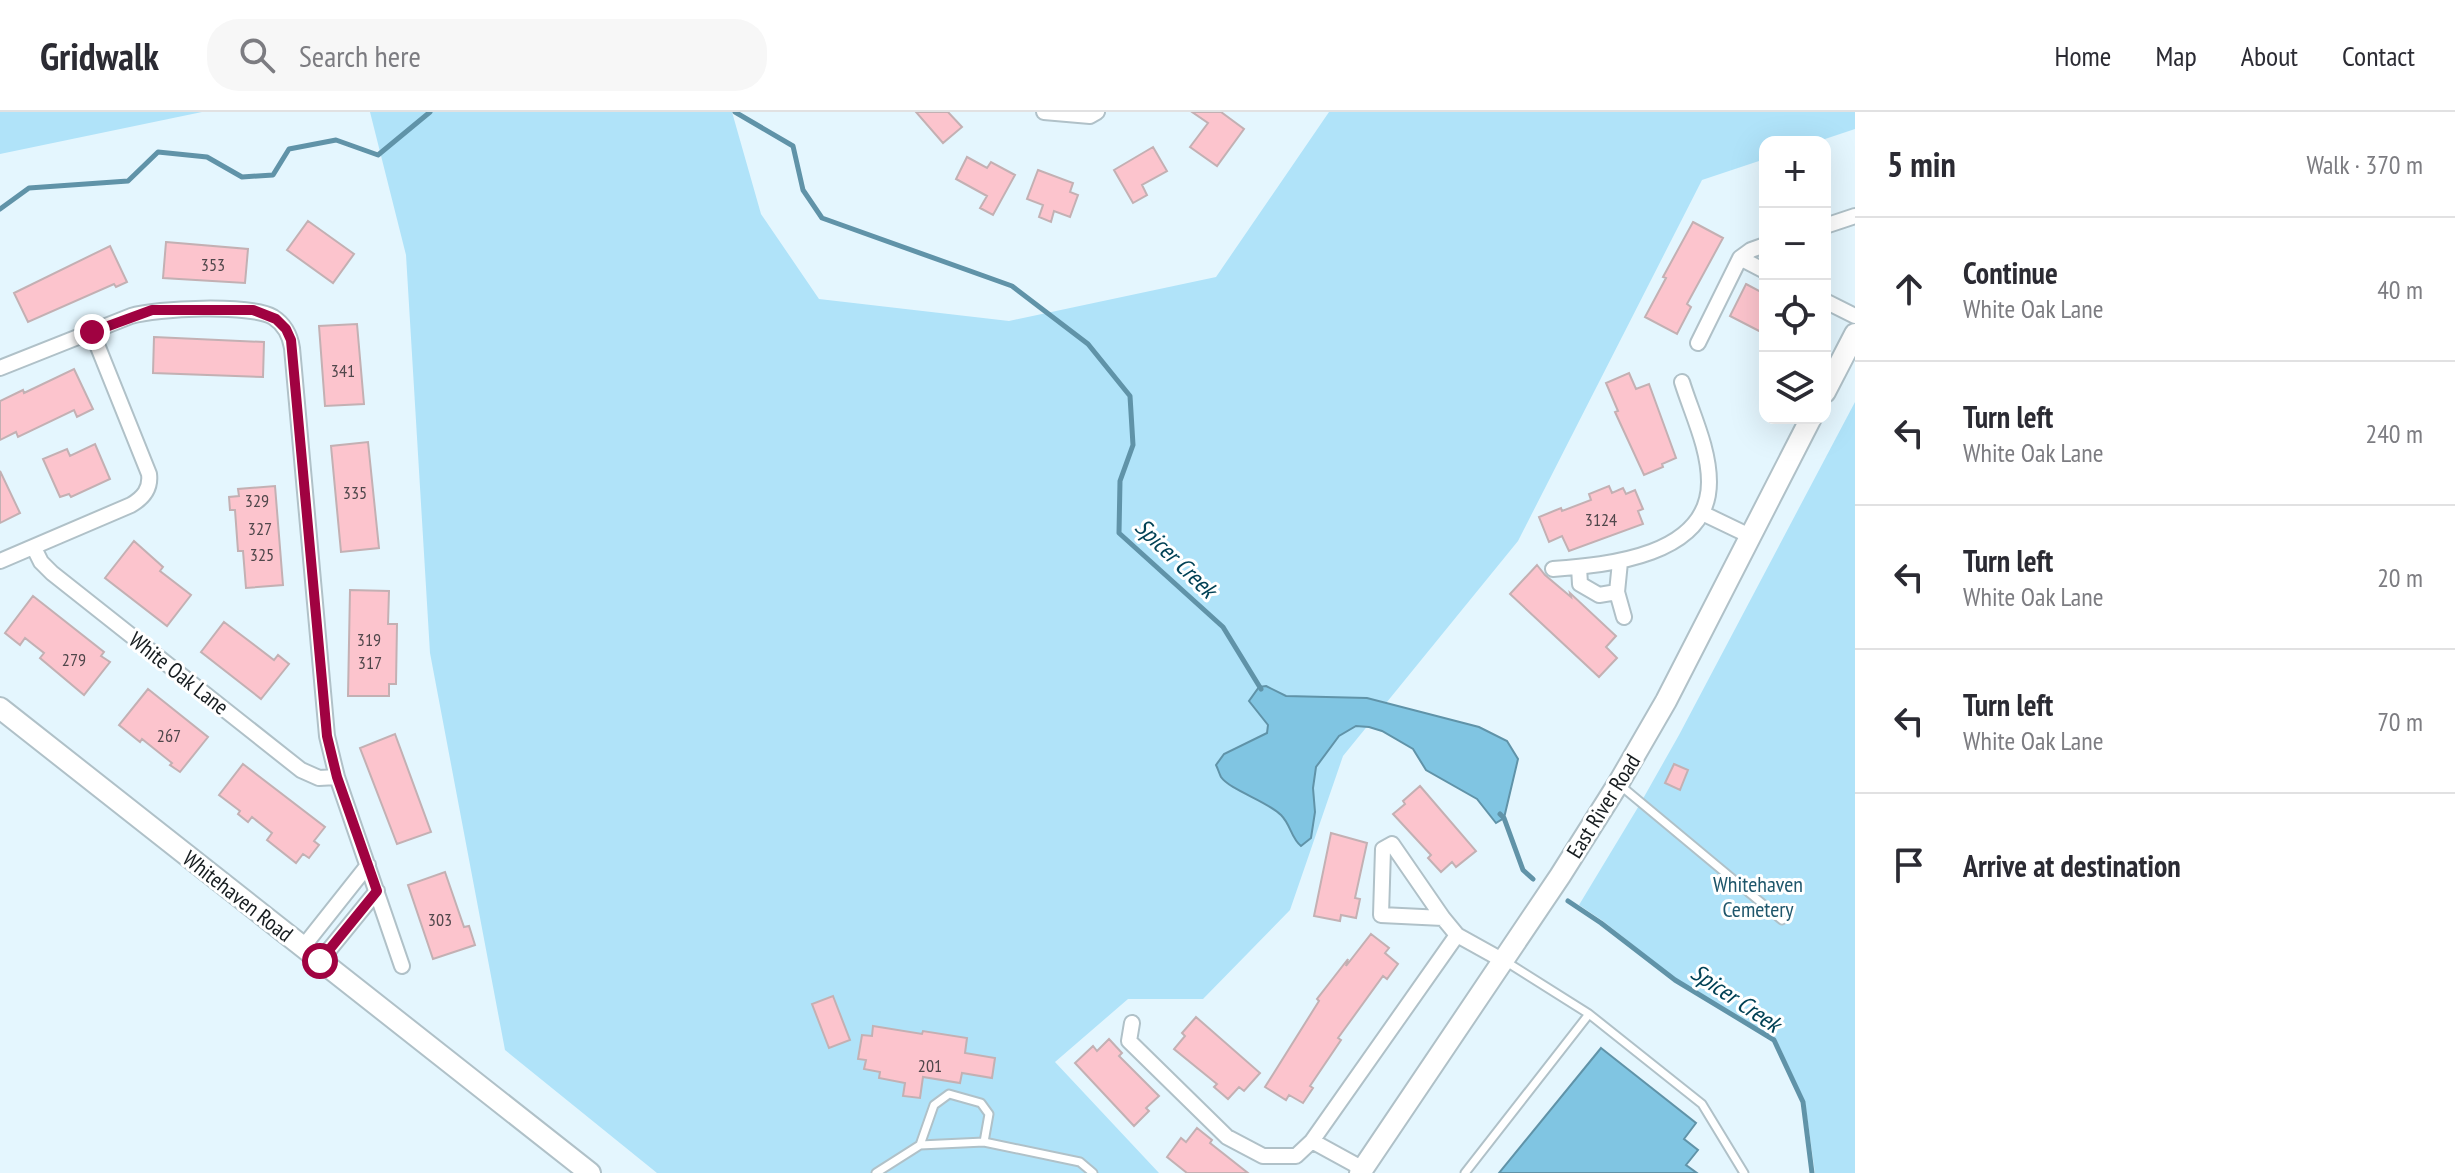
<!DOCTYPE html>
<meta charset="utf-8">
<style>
:root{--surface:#fff;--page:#f7f7f7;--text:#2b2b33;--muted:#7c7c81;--line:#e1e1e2}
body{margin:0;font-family:"PT Sans Narrow",sans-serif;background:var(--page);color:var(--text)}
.controls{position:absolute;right:24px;top:24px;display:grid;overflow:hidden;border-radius:16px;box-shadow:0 8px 32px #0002}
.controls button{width:72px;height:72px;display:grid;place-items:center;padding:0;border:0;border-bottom:2px solid var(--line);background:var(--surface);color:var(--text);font:40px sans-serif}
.stop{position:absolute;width:24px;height:24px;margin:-18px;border:6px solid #a00241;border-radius:50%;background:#fff}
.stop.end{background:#a00241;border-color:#fff;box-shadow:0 2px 8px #0008}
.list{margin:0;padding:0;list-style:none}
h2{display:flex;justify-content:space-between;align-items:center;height:104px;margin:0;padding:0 32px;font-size:34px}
h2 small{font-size:26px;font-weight:400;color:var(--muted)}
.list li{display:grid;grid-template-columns:52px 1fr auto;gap:24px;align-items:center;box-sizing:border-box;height:144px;padding:0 32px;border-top:2px solid var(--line)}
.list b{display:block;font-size:30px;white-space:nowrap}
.list p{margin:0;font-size:26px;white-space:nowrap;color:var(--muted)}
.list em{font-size:26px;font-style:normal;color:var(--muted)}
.icon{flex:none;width:44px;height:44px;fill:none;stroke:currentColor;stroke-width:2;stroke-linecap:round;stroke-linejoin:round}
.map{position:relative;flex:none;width:1855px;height:1061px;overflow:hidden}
header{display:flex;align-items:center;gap:48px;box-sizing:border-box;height:112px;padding:0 40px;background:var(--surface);border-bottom:2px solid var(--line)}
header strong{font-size:38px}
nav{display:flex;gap:44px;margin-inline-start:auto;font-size:28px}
.search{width:560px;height:72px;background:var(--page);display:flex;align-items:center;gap:20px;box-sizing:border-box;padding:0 28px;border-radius:32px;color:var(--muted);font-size:30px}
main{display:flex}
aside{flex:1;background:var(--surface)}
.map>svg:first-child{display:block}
.green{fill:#b0e3f9}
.water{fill:#80c5e2;stroke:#6093a8;stroke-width:2}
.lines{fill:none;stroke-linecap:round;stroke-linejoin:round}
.stream{stroke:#6093a8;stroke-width:5}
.building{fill:#fcc4cd;stroke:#c3b0b3;stroke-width:2}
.lane-casing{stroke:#b0c1c8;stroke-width:11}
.street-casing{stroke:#b0c1c8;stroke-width:18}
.secondary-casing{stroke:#b0c1c8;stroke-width:24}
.lane{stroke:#fff;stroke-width:7}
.street{stroke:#fff;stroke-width:14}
.secondary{stroke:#fff;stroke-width:20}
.route{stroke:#a00241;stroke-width:10}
.labels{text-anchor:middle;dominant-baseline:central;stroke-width:6;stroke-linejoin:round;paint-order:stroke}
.number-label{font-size:18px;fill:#50474b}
.street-label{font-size:22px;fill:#171d20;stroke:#fff}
.park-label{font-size:22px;fill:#1e566b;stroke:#fff}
.water-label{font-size:24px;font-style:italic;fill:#014155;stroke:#fff}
</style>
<header>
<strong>Gridwalk</strong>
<div class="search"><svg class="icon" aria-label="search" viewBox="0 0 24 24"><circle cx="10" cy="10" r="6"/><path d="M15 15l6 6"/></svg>Search here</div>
<nav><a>Home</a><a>Map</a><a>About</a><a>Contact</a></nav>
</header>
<main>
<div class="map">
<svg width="1855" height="1061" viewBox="0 0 1855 1061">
<rect width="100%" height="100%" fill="#e4f6fe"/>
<path class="green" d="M0 0H202L0 42Z
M370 0H732L761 102 819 187 1009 209 1216 165 1329 0H1855V17L1816 30H1765V47L1702 68 1518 429 1343 644 1290 798 1203 887H1128L1055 950 1159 1061H657L505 938 430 541 406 143Z
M1855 290V1061H1815L1805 990 1776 927 1676 867 1603 809 1579 793 1640 692 1679 623Z"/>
<path class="water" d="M1266 574 1286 584 1367 586 1479 615 1507 629 1518 647 1504 706 1496 711 1477 687 1426 658 1413 637 1382 619 1369 615 1356 614 1339 624 1316 655 1313 676 1315 700 1311 726 1301 734C1291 726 1291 713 1281 703 1267 689 1230 678 1221 665 1219 661 1218 657 1216 653L1224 642 1267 621 1268 613 1249 589 1259 575Z
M1601 936 1696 1011 1684 1027 1698 1038 1686 1053 1697 1061H1499Z"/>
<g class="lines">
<path class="stream" d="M735 0 793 34 803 78 822 106 1012 174 1088 232 1130 284 1133 333 1120 369 1119 421 1223 515 1261 577
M0 97 29 76 128 69 158 40 207 45 242 65 273 63 289 37 336 28 378 43 430 0
M1500 702 1504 706 1523 758 1533 767
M1568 789 1601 811 1675 868 1774 928 1803 990 1812 1061"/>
</g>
<path class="building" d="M916 0H948L962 15 943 31Z
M1192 0H1221L1244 17 1217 54 1190 35 1208 11Z
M1153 35 1167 59 1142 73 1147 83 1133 91 1114 58Z
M967 45 987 56 991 50 1015 63 993 103 980 96 987 84 956 67Z
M1038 58 1073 71 1070 80 1078 83 1070 105 1054 99 1051 110 1039 105 1043 93 1027 87Z
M308 109 354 142 333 171 287 138Z
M1693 110 1723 126 1687 192 1691 195 1677 222 1645 205 1666 166 1663 165Z
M166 130 248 137 245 171 163 166Z
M110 134 127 170 116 175 114 172 28 210 14 181Z
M1746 172 1765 182V222L1730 204Z
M357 212 364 292 325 294 319 214Z
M154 225 264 230 263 265 153 261Z
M74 257 93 297 77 305 74 298 18 325 16 320 0 328V289L23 278 24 281Z
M1629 261 1636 277 1649 272 1676 346 1662 352 1663 355 1644 363 1615 300 1618 299 1606 271Z
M368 330 379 436 341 440 331 334Z
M95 332 110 367 71 385 69 382 60 385 43 347 67 337 70 344Z
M0 359 20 401 0 411Z
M275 374 283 473 246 476 243 439H238L235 398H230L229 385 239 384 238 377Z
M1609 374 1612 381 1623 376 1626 382 1635 378 1643 397 1638 399 1643 412 1569 439 1562 424 1549 430 1539 405 1561 396 1562 399 1591 388 1589 382Z
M134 429 163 455 160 459 191 483 167 514 105 466Z
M1537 453 1545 463 1571 485 1570 481 1616 524 1606 535 1617 546 1599 565 1510 482Z
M350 478 389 479 388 512H397L396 572H389V584H348Z
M33 484 104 540 101 544 110 550 84 583 40 546 44 541 25 526 20 533 5 521Z
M224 510 274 548 278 543 289 552 261 587 201 540Z
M148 577 208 625 180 660 170 653 172 651 142 627 140 630 119 613Z
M395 622 431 720 397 732 360 636Z
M243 652 325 715 314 729 319 733 309 746 303 742 296 751 267 728 272 721 252 705 248 710 238 702 240 699 219 683Z
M1674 652 1688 658 1680 678 1665 671Z
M1420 674 1476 739 1456 755 1452 750 1441 760 1428 746 1431 743 1393 702 1405 692 1403 689Z
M1331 721 1367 731 1355 786 1360 787 1356 806 1341 803 1340 809 1314 804Z
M445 760 464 815 469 814 475 833 433 847 408 773Z
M1371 822 1389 836 1385 841 1398 852 1387 867 1383 864 1338 926 1341 928 1310 974 1313 976 1303 991 1289 983 1286 988 1265 975 1319 889 1317 887 1348 847 1346 854Z
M833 884 850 928 829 936 812 892Z
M1196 905 1260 961 1244 979 1239 975 1228 987 1214 975 1217 972 1174 937 1185 924 1182 921Z
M873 914 922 922 923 919 967 926 965 941 995 946 992 966 962 961 960 971 923 965 920 986 903 984 905 971 879 966 880 960 864 957 866 948 858 947 862 923 872 924Z
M1109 927 1122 941 1119 944 1159 984 1146 996 1149 999 1134 1014 1075 951 1093 934 1097 939Z
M1197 1016 1212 1028 1210 1031 1248 1061H1187L1167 1045 1181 1026 1186 1030Z"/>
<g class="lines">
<defs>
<path id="lane" d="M1621 674 1782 808
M1589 902 1702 992 1744 1061
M920 1033 934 993 949 982 981 991 989 1002 984 1030
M876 1061 920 1033 984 1030 1080 1050 1093 1061
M1465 1061 1589 902 1505 849"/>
<path id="street" d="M1044 0 1090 4 1097 0
M1825 114 1855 104
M1740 146 1765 159
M1825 189 1855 204
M1698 231 1740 146 1751 138 1765 133
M0 256 131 204C156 196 251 192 273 205 284 212 290 223 292 236L327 624 337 665 402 854
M1702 401 1750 424
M34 436 41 450 52 461 301 658 319 666 337 665
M0 449 131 393C143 386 151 377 149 362L92 220
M1620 450 1617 480 1624 505
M1579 455 1580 472 1599 483 1617 480
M1553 457C1608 453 1709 444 1709 370 1709 336 1692 302 1682 270
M1443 806 1381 803 1383 737 1392 732 1443 806 1457 823 1502 848
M303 835 368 753
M320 849 377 779
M1132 911 1129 929 1227 1025 1263 1044H1296L1312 1029 1457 823
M1312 1029 1363 1057"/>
<path id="secondary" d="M1825 280 1855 222
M0 596 590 1061
M1360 1061 1560 764 1618 672 1666 589 1811 306"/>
</defs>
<use href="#lane" class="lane-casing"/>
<use href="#street" class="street-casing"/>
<use href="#secondary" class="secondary-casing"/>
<use href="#lane" class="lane"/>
<use href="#street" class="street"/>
<use href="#secondary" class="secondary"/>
</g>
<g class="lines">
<path class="route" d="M92 220 152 198H253L276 207 286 217 291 228 327 624 337 665 377 779 320 849"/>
</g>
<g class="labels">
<g class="number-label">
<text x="213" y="152">353</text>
<text x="343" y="258">341</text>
<text x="355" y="380">335</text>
<text x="257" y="388">329</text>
<text x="1601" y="407">3124</text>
<text x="260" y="416">327</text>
<text x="262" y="442">325</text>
<text x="369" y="527">319</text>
<text x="74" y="547">279</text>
<text x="370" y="550">317</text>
<text x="169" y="623">267</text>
<text x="440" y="807">303</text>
<text x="930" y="953">201</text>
</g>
<g class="street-label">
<text transform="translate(179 561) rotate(38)">White Oak Lane</text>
<text transform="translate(1603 694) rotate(-58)">East River Road</text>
<text transform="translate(238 784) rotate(38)">Whitehaven Road</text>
</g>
<g class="park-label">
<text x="1758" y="772">Whitehaven<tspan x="1758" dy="25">Cemetery</tspan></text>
</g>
<g class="water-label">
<text transform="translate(1176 446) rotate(44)">Spicer Creek</text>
<text transform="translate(1736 886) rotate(34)">Spicer Creek</text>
</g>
</g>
</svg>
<div class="controls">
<button>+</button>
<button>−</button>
<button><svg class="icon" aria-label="locate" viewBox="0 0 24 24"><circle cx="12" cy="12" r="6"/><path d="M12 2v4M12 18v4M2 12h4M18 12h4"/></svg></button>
<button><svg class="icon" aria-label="layers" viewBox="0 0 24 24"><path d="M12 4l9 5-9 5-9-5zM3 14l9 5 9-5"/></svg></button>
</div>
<div class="stop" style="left:320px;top:849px"></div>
<div class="stop end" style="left:92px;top:220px"></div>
</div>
<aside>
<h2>5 min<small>Walk · 370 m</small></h2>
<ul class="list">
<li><svg class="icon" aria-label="ahead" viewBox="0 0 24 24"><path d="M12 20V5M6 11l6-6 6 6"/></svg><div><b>Continue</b><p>White Oak Lane</p></div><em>40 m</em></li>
<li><svg class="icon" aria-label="left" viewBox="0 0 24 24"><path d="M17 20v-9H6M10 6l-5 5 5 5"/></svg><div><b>Turn left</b><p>White Oak Lane</p></div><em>240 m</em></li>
<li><svg class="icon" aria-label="left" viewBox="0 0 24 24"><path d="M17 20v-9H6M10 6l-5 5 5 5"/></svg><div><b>Turn left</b><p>White Oak Lane</p></div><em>20 m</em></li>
<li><svg class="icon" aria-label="left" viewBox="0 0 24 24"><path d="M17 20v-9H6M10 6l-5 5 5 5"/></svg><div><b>Turn left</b><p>White Oak Lane</p></div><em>70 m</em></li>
<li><svg class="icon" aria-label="arrive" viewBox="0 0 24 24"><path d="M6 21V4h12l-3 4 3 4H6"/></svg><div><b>Arrive at destination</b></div></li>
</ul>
</aside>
</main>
